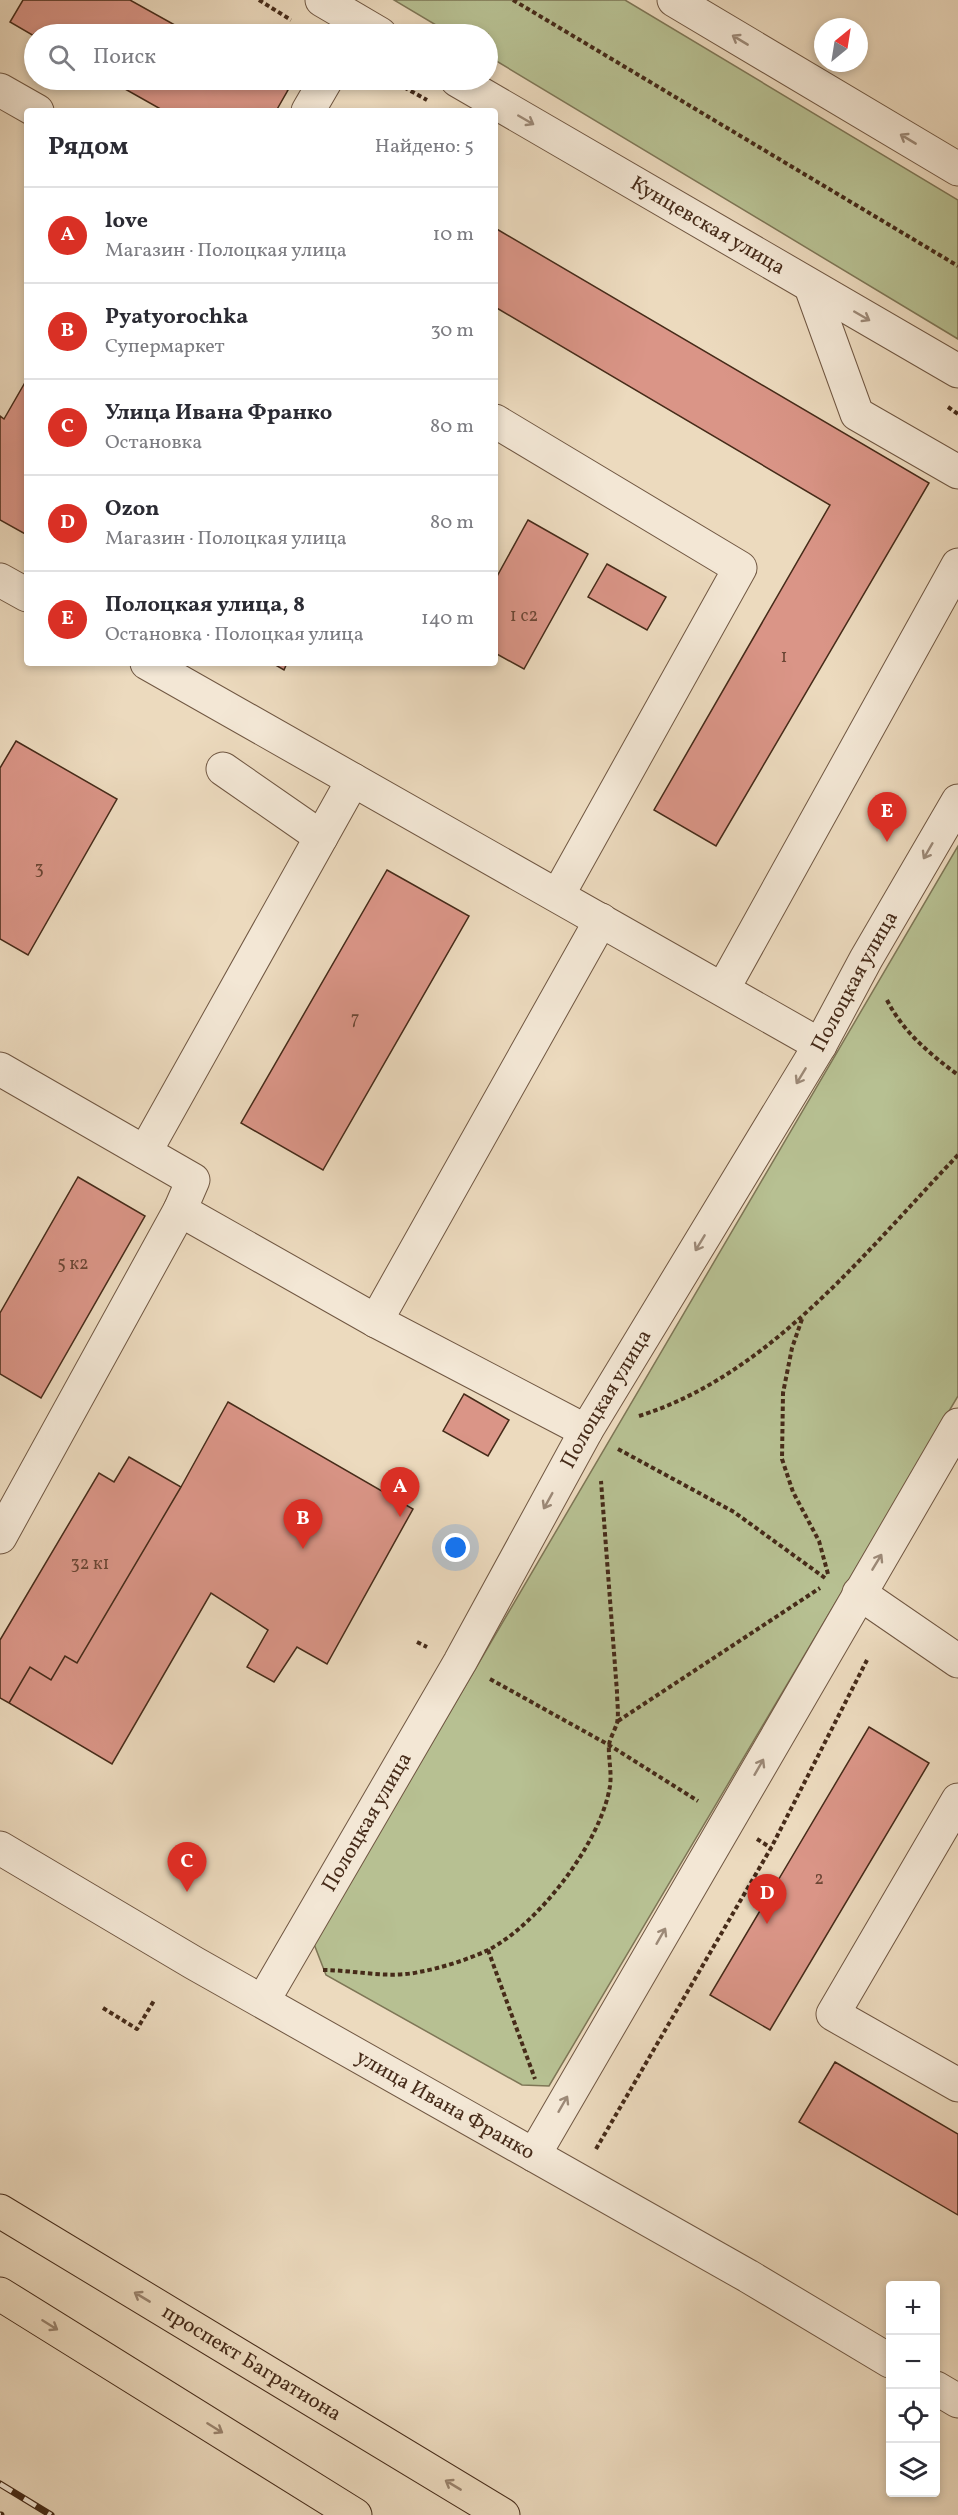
<!DOCTYPE html>
<html lang="ru">
<meta charset="utf-8">
<style>
:root{--surface:#fff;--page:#f7f7f7;--text:#2b2b33;--muted:#7c7c81;--line:#e1e1e2;--accent:#d93025}
body{margin:0;font-family:Vollkorn,serif;background:var(--page);color:var(--text)}
.controls{position:absolute;right:18px;bottom:18px;display:grid;overflow:hidden;border-radius:6px;box-shadow:0 3px 9px #0003}
.controls button{width:54px;height:54px;display:grid;place-items:center;padding:0;border:0;border-bottom:2px solid var(--line);background:var(--surface);color:var(--text);font:30px sans-serif}
.compass{position:absolute;left:814px;top:18px;width:54px;height:54px;border-radius:50%;background:var(--surface);box-shadow:0 3px 9px #0003;rotate:30deg}
.you{position:absolute;left:456px;top:1548px;width:21px;height:21px;margin:-15px;border:4px solid #fff;border-radius:50%;background:#1a73e8;box-shadow:0 0 0 9px #1a73e833}
.badge{display:grid;place-items:center;width:39px;height:39px;border-radius:50%;background:var(--accent);color:#fff;font-size:20px;font-weight:700}
.pin{position:absolute;translate:-50% -50px;filter:drop-shadow(0 2px 3px #0008)}
.pin::after{content:'';position:absolute;top:32px;width:21px;height:18px;background:inherit;clip-path:polygon(0 0,100% 0,50% 100%)}
.list{margin:0;padding:0;list-style:none}
h2{display:flex;justify-content:space-between;align-items:center;height:78px;margin:0;padding:0 24px;font-size:26px}
h2 small{font-size:20px;font-weight:400;color:var(--muted)}
.list li{display:grid;grid-template-columns:39px 1fr auto;gap:18px;align-items:center;box-sizing:border-box;height:96px;padding:0 24px;border-top:2px solid var(--line)}
.list b{display:block;font-size:22px;white-space:nowrap}
.list p{margin:0;font-size:20px;white-space:nowrap;color:var(--muted)}
.list em{font-size:20px;font-style:normal;color:var(--muted)}
.icon{flex:none;width:33px;height:33px;fill:none;stroke:currentColor;stroke-width:2;stroke-linecap:round;stroke-linejoin:round}
.map{position:relative;flex:none;width:958px;height:2515px;overflow:hidden}
.search{position:absolute;background:var(--surface);box-shadow:0 3px 9px #0003;left:24px;top:24px;width:474px;height:66px;display:flex;align-items:center;gap:15px;box-sizing:border-box;padding:0 21px;border-radius:33px;color:var(--muted);font-size:22px}
.panel{position:absolute;background:var(--surface);box-shadow:0 3px 9px #0003;left:24px;top:108px;width:474px;height:558px;border-radius:6px}
.map>svg:first-child{display:block}
.green{fill:#b7c092;stroke:#7e7656;stroke-width:1.5}
.building{fill:#da9587;stroke:#462b19;stroke-width:1.5}
.lines{fill:none;stroke-linecap:round;stroke-linejoin:round}
.minor-casing{stroke:#705742;stroke-width:35}
.major-casing{stroke:#462b19;stroke-width:35}
.path{stroke:#462b19;stroke-width:4;stroke-dasharray:4.5 3;stroke-linecap:butt}
.minor{stroke:#f3e7d5;stroke-width:33}
.major{stroke:#ecdabe;stroke-width:33}
.rail-casing{stroke:#462b19;stroke-width:7}
.rail{stroke:#f3e7d5;stroke-width:4.5;stroke-dasharray:14;stroke-linecap:butt}
.oneway{stroke:#9c8977}
.oneway2{stroke:#99826c}
.labels{text-anchor:middle;dominant-baseline:central;stroke-width:6;stroke-linejoin:round;paint-order:stroke}
.number-label{font-size:18px;fill:#6b4634}
.street-label{font-size:21px;fill:#462b19;stroke:#f3e7d5}
</style>
<div class="map">
<svg width="958" height="2515" viewBox="0 0 958 2515">
<rect width="100%" height="100%" fill="#ecdabe"/>
<filter id="stains"><feTurbulence type="fractalNoise" baseFrequency=".00333" numOctaves="4"/><feColorMatrix values="0 0 0 0 .2 0 0 0 0 .09 0 0 0 0 .02 0 0 0 .5 -.17"/></filter>
<radialGradient id="worn" r=".72"><stop offset=".6" stop-color="#630" stop-opacity="0"/><stop offset="1" stop-color="#630" stop-opacity=".3"/></radialGradient>
<path class="green" d="M394 0H625L958 200V339L488 56V34H451Z
M958 846V1396L549 2086 522 2085 326 1975 314 1944Z"/>
<path class="building" d="M23 0H130L191 34H34V36L10 22Z
M109 80H269L288 90 276 111H164Z
M495 228 929 483 716 846 654 810 830 505 495 307Z
M27 379V535L0 520V416L4 419Z
M528 520 588 554 524 669 495 653V580Z
M607 564 666 597 647 630 588 597Z
M272 663H287L284 670Z
M16 741 117 799 28 955 0 939V768Z
M387 870 469 916 323 1170 241 1123Z
M78 1177 145 1216 41 1398 0 1374V1313Z
M464 1394 509 1420 488 1456 443 1431Z
M228 1402 413 1509 327 1664 297 1647 274 1682 247 1667 268 1630 211 1593 112 1764 9 1703 30 1667 51 1680 65 1656 77 1663 181 1487Z
M129 1457 181 1487 77 1663 65 1656 51 1680 30 1667 9 1703 0 1698V1640L99 1473 114 1482Z
M869 1727 929 1763 770 2030 710 1995Z
M835 2062 958 2134V2215L799 2122Z"/>
<g class="lines">
<defs>
<g id="minor">
<path d="M322 0 380 34"/>
<path d="M674 0 958 169"/>
<path id="s1" d="M457 80 958 371"/>
<path d="M0 90 37 111"/>
<path d="M308 111 326 80"/>
<path d="M811 287 857 414 958 472"/>
<path d="M495 421 740 568 558 895"/>
<path d="M0 580 27 595"/>
<path d="M147 663 820 1045"/>
<path d="M223 769 321 837"/>
<path d="M723 989 958 565"/>
<path d="M0 1069 193 1180 180 1210 376 1321 586 1431"/>
<path d="M145 1152 353 780"/>
<path d="M376 1321 601 920"/>
<path d="M0 1537 180 1210"/>
<path d="M859 1593 958 1661"/>
<path d="M958 1800 833 2014 958 2085"/>
<path id="s2" d="M0 1848 194 1963 748 2276 890 2361"/>
<path id="s3" d="M263 2001 460 1662 586 1431 820 1045 866 959 958 801"/>
<path d="M534 2155 958 1425"/>
<path d="M936 2388 958 2401"/>
</g>
<g id="major">
<path id="s4" d="M0 2211 503 2515"/>
<path d="M0 2294 355 2515"/>
</g>
</defs>
<use href="#minor" class="minor-casing"/>
<use href="#major" class="major-casing"/>
<path class="path" d="M259 0 291 20
M513 0 958 266
M391 80 427 100
M948 407 958 414
M887 1000C903 1032 930 1054 958 1075
M802 1319 792 1348 783 1393 782 1459 793 1492 819 1541 828 1574
M639 1416C770 1375 866 1251 958 1155
M618 1449 734 1512 825 1578
M417 1642 427 1647
M490 1679 609 1745 698 1801
M618 1721 820 1588
M757 1839 771 1848
M488 1950 535 2079
M323 1970C354 1970 388 1979 419 1972 441 1968 467 1960 488 1950 539 1924 601 1842 610 1786 612 1772 608 1756 609 1745 610 1738 615 1730 617 1723 619 1714 617 1702 617 1692L601 1481
M103 2008 137 2029 155 1999
M596 2149 771 1848 867 1660"/>
<use href="#minor" class="minor"/>
<use href="#major" class="major"/>
<defs>
<path id="rail" d="M0 2484 51 2515
M0 2515H1"/>
</defs>
<use href="#rail" class="rail-casing"/>
<use href="#rail" class="rail"/>
</g>
<defs><path id="oneway-shaft" d="M-6 0H5M1.5-3L5.5 0L1.5 3" fill="none" stroke-width="1.6" stroke-linecap="round" stroke-linejoin="round" transform="scale(1.5)"/></defs>
<g class="oneway">
<use href="#oneway-shaft" transform="translate(740 40) rotate(-149)"/>
<use href="#oneway-shaft" transform="translate(526 120) rotate(30)"/>
<use href="#oneway-shaft" transform="translate(908 139) rotate(-149)"/>
<use href="#oneway-shaft" transform="translate(862 316) rotate(30)"/>
<use href="#oneway-shaft" transform="translate(928 851) rotate(120)"/>
<use href="#oneway-shaft" transform="translate(801 1076) rotate(121)"/>
<use href="#oneway-shaft" transform="translate(700 1243) rotate(121)"/>
<use href="#oneway-shaft" transform="translate(548 1501) rotate(119)"/>
<use href="#oneway-shaft" transform="translate(877 1562) rotate(-59)"/>
<use href="#oneway-shaft" transform="translate(759 1767) rotate(-60)"/>
<use href="#oneway-shaft" transform="translate(661 1936) rotate(-60)"/>
<use href="#oneway-shaft" transform="translate(563 2104) rotate(-60)"/>
</g>
<g class="oneway2">
<use href="#oneway-shaft" transform="translate(142 2297) rotate(-149)"/>
<use href="#oneway-shaft" transform="translate(50 2325) rotate(32)"/>
<use href="#oneway-shaft" transform="translate(215 2428) rotate(32)"/>
<use href="#oneway-shaft" transform="translate(453 2485) rotate(-149)"/>
</g>
<g class="labels">
<g class="number-label">
<text x="524" y="616">1 с2</text>
<text x="784" y="657">1</text>
<text x="39" y="869">3</text>
<text x="355" y="1019">7</text>
<text x="73" y="1264">5 к2</text>
<text x="90" y="1564">32 к1</text>
<text x="819" y="1879">2</text>
</g>
<g class="street-label">
<text stroke="none"><textPath href="#s1" startOffset="290">Кунцевская улица</textPath></text>
<text stroke="none"><textPath href="#s3" startOffset="1179">Полоцкая улица</textPath></text>
<text stroke="none"><textPath href="#s3" startOffset="693">Полоцкая улица</textPath></text>
<text stroke="none"><textPath href="#s3" startOffset="207">Полоцкая улица</textPath></text>
<text stroke="none"><textPath href="#s2" startOffset="514">улица Ивана Франко</textPath></text>
<text stroke="none"><textPath href="#s4" startOffset="294">проспект Багратиона</textPath></text>
</g>
</g>
<rect width="100%" height="100%" filter="url(#stains)"/>
<rect width="100%" height="100%" fill="url(#worn)"/>
</svg>
<div class="controls">
<button>+</button>
<button>−</button>
<button><svg class="icon" aria-label="locate" viewBox="0 0 24 24"><circle cx="12" cy="12" r="6"/><path d="M12 2v4M12 18v4M2 12h4M18 12h4"/></svg></button>
<button><svg class="icon" aria-label="layers" viewBox="0 0 24 24"><path d="M12 4l9 5-9 5-9-5zM3 14l9 5 9-5"/></svg></button>
</div>
<svg class="compass" viewBox="-18 -18 36 36"><path d="M0-13l5 13h-10z" fill="#e53935"/><path d="M0 13l5-13h-10z" fill="#7c7c81"/></svg>
<div class="you"></div>
<div class="pin badge" style="left:400px;top:1517px">A</div>
<div class="pin badge" style="left:303px;top:1549px">B</div>
<div class="pin badge" style="left:187px;top:1892px">C</div>
<div class="pin badge" style="left:767px;top:1924px">D</div>
<div class="pin badge" style="left:887px;top:842px">E</div>
<div class="search"><svg class="icon" aria-label="search" viewBox="0 0 24 24"><circle cx="10" cy="10" r="6"/><path d="M15 15l6 6"/></svg>Поиск</div>
<section class="panel">
<h2>Рядом<small>Найдено: 5</small></h2>
<ul class="list">
<li><span class="badge">A</span><div><b>love</b><p>Магазин · Полоцкая улица</p></div><em>10 m</em></li>
<li><span class="badge">B</span><div><b>Pyatyorochka</b><p>Супермаркет</p></div><em>30 m</em></li>
<li><span class="badge">C</span><div><b>Улица Ивана Франко</b><p>Остановка</p></div><em>80 m</em></li>
<li><span class="badge">D</span><div><b>Ozon</b><p>Магазин · Полоцкая улица</p></div><em>80 m</em></li>
<li><span class="badge">E</span><div><b>Полоцкая улица, 8</b><p>Остановка · Полоцкая улица</p></div><em>140 m</em></li>
</ul>
</section>
</div>
